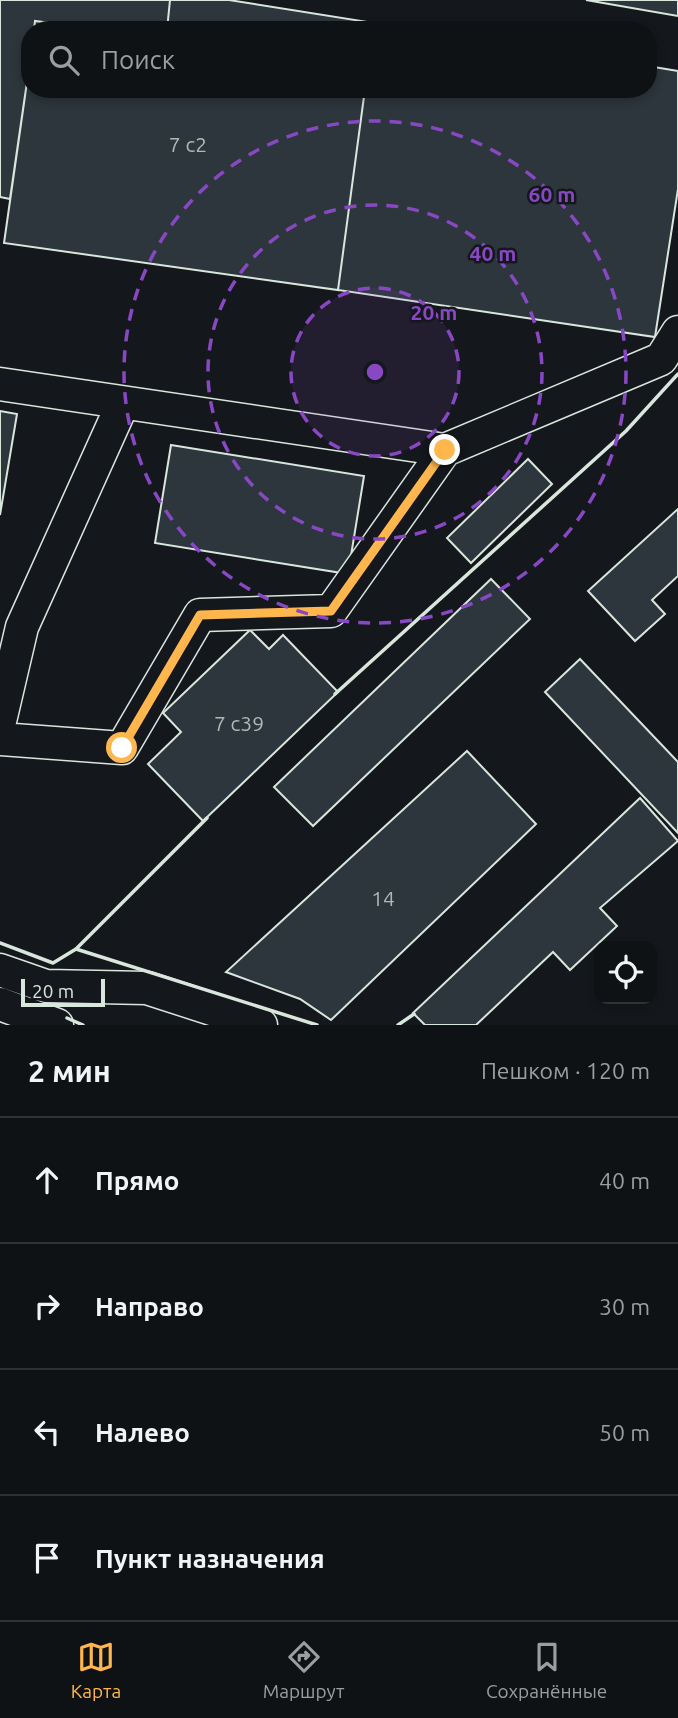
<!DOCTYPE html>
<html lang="ru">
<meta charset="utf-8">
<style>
:root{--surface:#0f1215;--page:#181b1e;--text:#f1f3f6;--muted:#9b9ea0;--line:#2f3234;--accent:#ffb74d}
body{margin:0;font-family:Ubuntu,sans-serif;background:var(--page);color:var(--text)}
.controls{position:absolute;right:21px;bottom:21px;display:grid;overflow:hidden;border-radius:14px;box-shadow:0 4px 10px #0003}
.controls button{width:63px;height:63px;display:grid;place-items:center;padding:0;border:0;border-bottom:2px solid var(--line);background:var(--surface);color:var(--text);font:35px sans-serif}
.scale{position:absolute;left:21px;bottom:18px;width:84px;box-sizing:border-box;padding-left:7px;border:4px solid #d8e6dc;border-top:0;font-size:19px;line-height:24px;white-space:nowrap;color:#d8e6dc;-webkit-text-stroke:5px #14181c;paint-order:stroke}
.stop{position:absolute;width:21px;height:21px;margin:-16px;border:5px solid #ffb74d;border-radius:50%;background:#fff}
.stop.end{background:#ffb74d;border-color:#fff;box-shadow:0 2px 7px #0008}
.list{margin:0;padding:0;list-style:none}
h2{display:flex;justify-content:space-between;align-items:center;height:91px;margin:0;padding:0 28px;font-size:30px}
h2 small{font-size:23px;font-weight:400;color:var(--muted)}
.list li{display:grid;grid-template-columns:46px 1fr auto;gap:21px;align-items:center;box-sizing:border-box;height:126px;padding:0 28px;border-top:2px solid var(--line)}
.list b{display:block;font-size:26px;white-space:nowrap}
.list em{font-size:23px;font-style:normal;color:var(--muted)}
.icon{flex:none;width:38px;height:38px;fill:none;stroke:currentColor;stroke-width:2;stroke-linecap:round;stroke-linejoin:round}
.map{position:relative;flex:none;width:678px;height:1025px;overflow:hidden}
.search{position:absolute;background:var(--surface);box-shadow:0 4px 10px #0003;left:21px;right:21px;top:21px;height:77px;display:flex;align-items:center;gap:18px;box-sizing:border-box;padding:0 24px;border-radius:28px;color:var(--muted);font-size:26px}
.sheet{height:595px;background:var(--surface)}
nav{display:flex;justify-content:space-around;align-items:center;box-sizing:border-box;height:98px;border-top:2px solid var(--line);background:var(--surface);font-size:19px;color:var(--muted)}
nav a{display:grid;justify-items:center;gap:4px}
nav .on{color:var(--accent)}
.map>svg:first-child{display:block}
.building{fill:#2c363c;stroke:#d8e6dc;stroke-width:2}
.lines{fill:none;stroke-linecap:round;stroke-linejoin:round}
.minor-casing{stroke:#d8e6dc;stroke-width:35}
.minor{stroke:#14181c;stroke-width:32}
.wall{stroke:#d8e6dc;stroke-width:3.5}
.route{stroke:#ffb74d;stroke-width:9}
.ring{fill:none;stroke:#8948c3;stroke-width:3.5;stroke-dasharray:12 9}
.labels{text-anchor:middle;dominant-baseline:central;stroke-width:5;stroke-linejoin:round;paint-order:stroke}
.number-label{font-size:21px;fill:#adbab4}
.centre{fill:#8948c3;stroke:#14181c;stroke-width:3.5}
.ring-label{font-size:21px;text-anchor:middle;font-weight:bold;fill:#8948c3;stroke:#14181c;stroke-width:5;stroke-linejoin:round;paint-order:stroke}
</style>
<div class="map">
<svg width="678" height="1025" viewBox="0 0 678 1025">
<rect width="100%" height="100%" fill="#14181c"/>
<path class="building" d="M0 0H170L167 30H103L35 21 34 30H30V61L10 199 0 197Z
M170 0H229L374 23 373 30H167Z
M586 0H678V16Z
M35 21 103 30H34Z
M374 23 417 30H373Z
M30 61V89H365L338 290 4 243Z
M648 66 678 71V189L655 337 338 290 365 89H648Z
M0 411 17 414 0 515Z
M171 445 364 476 348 574 155 543Z
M528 459 552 484 471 563 447 538Z
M678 509V576L652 600 665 614 635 641 588 591Z
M491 579 530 619 313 826 274 787Z
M250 630 269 649 283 635 338 692 203 821 148 764 181 732 163 713Z
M580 659 678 762V833L545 692Z
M467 751 536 824 331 1020 300 999 226 972Z
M640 798 678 841 600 908 617 926 570 970 553 952 476 1025H425L413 1013Z"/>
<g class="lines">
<defs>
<path id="minor" d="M0 384 445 450 661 359 678 332
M0 721 22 627 123 403
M0 739 122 748 200 615 331 611 445 450
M0 970 46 986 147 988 261 1025
M0 1004 57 1025"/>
</defs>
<use href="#minor" class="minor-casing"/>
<use href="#minor" class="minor"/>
<path class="wall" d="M335 694 626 431 678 374
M0 943 53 963 76 949 207 818
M76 949 317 1025
M67 1018 83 1025
M398 1025 414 1014"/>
</g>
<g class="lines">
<path class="route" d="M122 748 200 615 331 611 445 450"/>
</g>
<circle cx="375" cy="372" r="84" fill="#8948c3" fill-opacity=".12"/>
<g class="ring">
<circle cx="375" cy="372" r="84"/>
<circle cx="375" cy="372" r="167"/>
<circle cx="375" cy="372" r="251"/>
</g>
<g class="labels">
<g class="number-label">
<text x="188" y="144">7 с2</text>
<text x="239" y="723">7 с39</text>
<text x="383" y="898">14</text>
</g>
</g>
<circle cx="375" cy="372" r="10" class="centre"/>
<g class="ring-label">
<text x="552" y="202">60 m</text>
<text x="493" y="261">40 m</text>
<text x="434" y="320">20 m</text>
</g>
</svg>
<div class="controls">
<button><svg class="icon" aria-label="locate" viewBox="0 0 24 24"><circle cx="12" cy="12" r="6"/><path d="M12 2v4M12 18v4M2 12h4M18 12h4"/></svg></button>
</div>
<div class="scale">20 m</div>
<div class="stop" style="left:122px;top:748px"></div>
<div class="stop end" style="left:445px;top:450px"></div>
<div class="search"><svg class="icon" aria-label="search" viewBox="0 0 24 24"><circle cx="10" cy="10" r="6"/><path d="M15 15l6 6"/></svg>Поиск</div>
</div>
<section class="sheet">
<h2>2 мин<small>Пешком · 120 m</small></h2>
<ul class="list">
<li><svg class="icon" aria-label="ahead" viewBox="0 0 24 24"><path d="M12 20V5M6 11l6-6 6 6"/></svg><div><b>Прямо</b></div><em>40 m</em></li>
<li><svg class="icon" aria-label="right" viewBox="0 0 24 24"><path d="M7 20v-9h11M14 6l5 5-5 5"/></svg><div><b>Направо</b></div><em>30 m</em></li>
<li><svg class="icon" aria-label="left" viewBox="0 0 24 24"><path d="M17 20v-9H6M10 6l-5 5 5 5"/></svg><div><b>Налево</b></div><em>50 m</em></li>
<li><svg class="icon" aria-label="arrive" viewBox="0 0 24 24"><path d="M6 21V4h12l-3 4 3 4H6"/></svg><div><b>Пункт назначения</b></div></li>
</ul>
</section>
<nav>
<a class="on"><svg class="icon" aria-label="map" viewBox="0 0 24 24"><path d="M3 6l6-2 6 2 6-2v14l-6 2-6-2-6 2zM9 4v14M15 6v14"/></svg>Карта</a>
<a><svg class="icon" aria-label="directions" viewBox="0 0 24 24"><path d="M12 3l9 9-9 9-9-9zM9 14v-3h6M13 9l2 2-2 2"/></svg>Маршрут</a>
<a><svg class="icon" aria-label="saved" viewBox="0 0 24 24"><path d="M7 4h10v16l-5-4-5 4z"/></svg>Сохранённые</a>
</nav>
